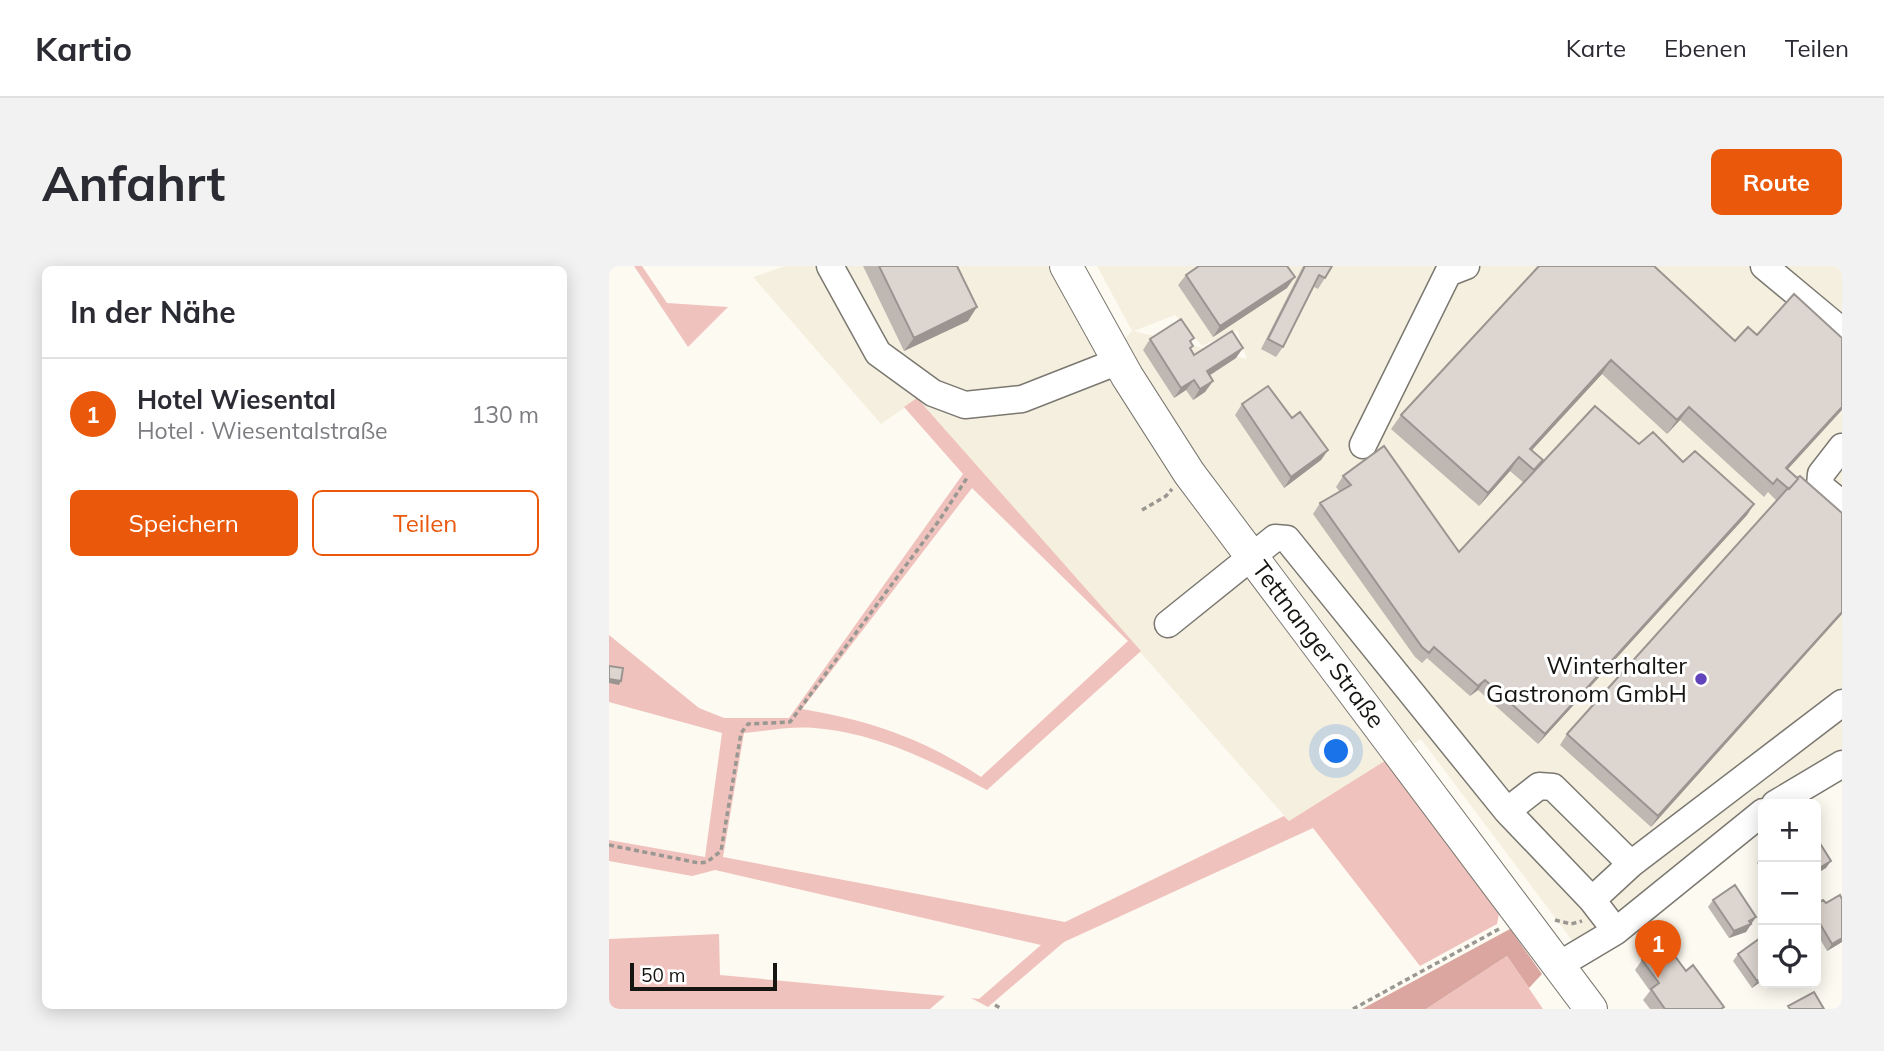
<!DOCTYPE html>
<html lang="de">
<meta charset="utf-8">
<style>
:root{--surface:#fff;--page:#f2f2f3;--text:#2b2b33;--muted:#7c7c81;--line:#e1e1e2;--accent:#ea580c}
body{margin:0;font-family:Mulish,sans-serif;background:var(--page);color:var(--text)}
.controls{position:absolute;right:21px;bottom:21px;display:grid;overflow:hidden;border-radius:10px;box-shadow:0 4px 18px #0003}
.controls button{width:63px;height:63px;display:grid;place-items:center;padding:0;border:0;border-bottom:2px solid var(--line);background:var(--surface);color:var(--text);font:35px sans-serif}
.scale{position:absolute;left:21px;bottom:18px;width:147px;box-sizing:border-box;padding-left:7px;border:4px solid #161512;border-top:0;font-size:19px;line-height:24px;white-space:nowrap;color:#161512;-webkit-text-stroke:5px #fff;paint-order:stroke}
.you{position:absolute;left:728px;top:486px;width:24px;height:24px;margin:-18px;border:5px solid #fff;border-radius:50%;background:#1a73e8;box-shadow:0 0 0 10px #1a73e833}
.badge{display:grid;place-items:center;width:46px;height:46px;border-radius:50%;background:var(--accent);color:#fff;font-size:23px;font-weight:700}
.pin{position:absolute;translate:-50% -58px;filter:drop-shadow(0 2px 4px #0008)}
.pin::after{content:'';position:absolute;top:37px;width:24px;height:21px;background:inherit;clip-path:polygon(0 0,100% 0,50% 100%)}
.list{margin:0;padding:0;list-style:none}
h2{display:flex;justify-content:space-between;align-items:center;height:91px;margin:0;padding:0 28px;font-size:30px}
h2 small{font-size:23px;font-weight:400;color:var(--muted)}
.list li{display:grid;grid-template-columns:46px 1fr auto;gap:21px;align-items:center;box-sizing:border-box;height:112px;padding:0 28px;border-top:2px solid var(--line)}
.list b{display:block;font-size:26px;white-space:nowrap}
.list p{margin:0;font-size:23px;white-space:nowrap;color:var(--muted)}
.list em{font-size:23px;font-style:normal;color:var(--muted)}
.actions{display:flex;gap:14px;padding:21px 28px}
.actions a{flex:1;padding:16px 0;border:2px solid var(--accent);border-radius:10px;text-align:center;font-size:24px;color:var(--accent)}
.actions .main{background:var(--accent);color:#fff}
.icon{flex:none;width:38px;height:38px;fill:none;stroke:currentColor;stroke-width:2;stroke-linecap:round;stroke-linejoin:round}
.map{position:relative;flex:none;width:1233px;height:743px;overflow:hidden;border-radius:10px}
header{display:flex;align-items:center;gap:42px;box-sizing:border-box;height:98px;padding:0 35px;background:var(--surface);border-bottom:2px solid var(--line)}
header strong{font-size:33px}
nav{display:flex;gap:38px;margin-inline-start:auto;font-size:24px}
.intro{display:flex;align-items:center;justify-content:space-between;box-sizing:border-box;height:168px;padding:0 42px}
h1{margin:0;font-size:49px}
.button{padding:18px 32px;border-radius:10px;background:var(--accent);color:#fff;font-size:24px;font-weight:700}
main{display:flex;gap:42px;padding:0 42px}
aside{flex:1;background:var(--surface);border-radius:10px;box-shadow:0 4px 18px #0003}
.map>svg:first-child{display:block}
.built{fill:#f5efdf;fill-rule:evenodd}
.green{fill:#f0c2bd;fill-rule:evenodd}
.forest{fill:#dba6a0}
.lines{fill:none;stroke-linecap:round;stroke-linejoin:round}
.minor-casing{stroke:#7a7870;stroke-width:29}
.major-casing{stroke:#7a7870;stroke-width:34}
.path{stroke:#999791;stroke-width:3.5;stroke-dasharray:5 3.5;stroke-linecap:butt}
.minor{stroke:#fff;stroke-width:26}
.major{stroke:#fff;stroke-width:32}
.wall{fill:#beb7b2}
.shaded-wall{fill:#9b9591}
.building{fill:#ddd5cf;stroke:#9b9591;stroke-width:2}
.poi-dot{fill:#6143bb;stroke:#fff;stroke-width:2.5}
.labels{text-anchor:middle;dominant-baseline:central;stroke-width:6;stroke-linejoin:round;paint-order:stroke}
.street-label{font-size:24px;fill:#161512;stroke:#fff}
.poi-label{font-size:24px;fill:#161512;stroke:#fff;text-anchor:end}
</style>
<header>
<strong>Kartio</strong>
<nav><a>Karte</a><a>Ebenen</a><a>Teilen</a></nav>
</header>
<div class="intro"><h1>Anfahrt</h1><a class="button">Route</a></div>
<main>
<aside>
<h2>In der Nähe<small></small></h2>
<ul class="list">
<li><span class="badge">1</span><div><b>Hotel Wiesental</b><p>Hotel · Wiesentalstraße</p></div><em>130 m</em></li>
</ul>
<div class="actions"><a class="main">Speichern</a><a>Teilen</a></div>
</aside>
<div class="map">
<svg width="1233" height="743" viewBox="0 0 1233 743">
<rect width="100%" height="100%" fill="#fdfaf1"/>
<path class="built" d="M176 0H447L498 91 523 65 488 0H1233V498L965 677 812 473 680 555 308 133 272 158 144 11ZM566 49 593 80 628 64 638 93 525 65Z"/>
<path class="green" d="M25 0H33L58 37 119 41 79 81Z
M308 132 532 385 378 524C323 495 268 467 205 462 183 460 157 465 135 467L114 591 456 656 675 550 680 555 779 493 890 648 888 658 811 700 704 562 455 676 379 741 362 732 370 733 432 679 106 604 83 610 0 595V574L96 591 113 467 0 436V369L90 442 115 452H180L354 208 295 141ZM363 222 519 375 372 511C316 473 259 454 193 443Z
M110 668 111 709 336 730 321 743H0V673Z
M898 690 934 743H817Z"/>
<path class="forest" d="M901 663 933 708 920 722 898 690 817 743H753Z"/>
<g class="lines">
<defs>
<path id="minor" d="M221 0 269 87 324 127 356 139 413 133 510 95
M1155 0 1233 65
M754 179 839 7 857 0
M1233 181 1212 208 1211 220 1233 238
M559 358 666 272 678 273 898 545 930 520 944 521 1022 598
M1166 538 1233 498
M898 545 983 634
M1007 665 983 634 1022 598 1233 437
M950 699 1007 665 1154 546"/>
<path id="major" d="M457 0 518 110 580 207 982 743"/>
</defs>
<use href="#minor" class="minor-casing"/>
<use href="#major" class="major-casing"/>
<path class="path" d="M533 244 557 230 563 223
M0 579 90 597 98 596 112 585 132 467 139 458 181 456 329 256 358 212
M946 654 962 658 973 655
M386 739 393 743
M744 743 890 663"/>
<use href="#minor" class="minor"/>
<use href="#major" class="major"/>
</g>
<path class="wall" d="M254 0H348L359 55 295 85Z
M694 0H723L716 12 709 23 705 21 674 81 667 91 652 83Z
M930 0 1233 247V348L1042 561 951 479 958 468 1168 235 1159 226 1155 231 1071 154 1058 168 993 108 923 184 928 202 1030 178 1074 196 1145 238 1138 249 929 478 869 424 861 430 818 392 813 397 806 391 704 248 711 237 731 226 727 221 734 210 850 286 915 217 901 205 870 240 782 163 792 149Z
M577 9 678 22 604 71 569 19Z
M541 73 582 76V84L585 89 627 92 600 110 604 115 596 126 584 134 577 124 565 132 534 84Z
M633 138 719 184 712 194 675 222 626 149Z
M1154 591V608L1148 597 1150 594Z
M1104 634 1142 658 1137 666 1120 672 1099 641Z
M1207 638 1233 676 1218 685 1207 666Z
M1129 688 1154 714 1143 722 1124 695Z
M1033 694 1077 705 1115 741 1113 743H1041L1034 734 1041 725 1026 704Z"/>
<path class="shaded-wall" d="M686 11 678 22 604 71 611 60Z
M368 41 359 55 295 85 305 72Z
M634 82 627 92 590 116 598 105Z
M1002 94 993 108 912 196 921 183Z
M585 114 577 124 565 132 572 122Z
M604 115 596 126 584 134 591 123Z
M1080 141 1071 154 1058 168 1068 154Z
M1233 141V144L1168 215 1177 202Z
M719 184 712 194 675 222 682 211Z
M910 191 901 205 870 240 879 227Z
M1145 238 1138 249 929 478 936 468Z
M1233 346V348L1042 561 1049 550Z
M0 413 12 415 10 419 0 417Z
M876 414 869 424 861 430 869 420Z
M1222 595 1217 602 1207 608V604Z
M1147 651 1137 666 1120 672 1125 665Z
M1233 672V676L1218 685 1223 678Z
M1154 710V714L1143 722 1148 715Z"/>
<path class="building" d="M270 0H348L368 41 305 72Z
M590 0H678L686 11 611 60 577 9Z
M696 0H723L716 12 710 9 674 81 659 73Z
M930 0H1045L1126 75 1139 61 1148 69 1185 28 1233 72V141L1177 202 1189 213 1180 223 1168 213 1164 218 1080 141 1068 154 1002 94 921 183 934 194 925 204 910 191 879 227 792 149Z
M572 53 585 72 581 75 584 80 581 82 585 89 623 65 634 82 598 105 604 115 591 123 585 114 572 122 541 73Z
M659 120 683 152 691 146 719 184 682 211 633 138Z
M986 140 1030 178 1044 166 1074 196 1086 185 1145 238 936 468 876 414 869 420 825 381 820 387 813 381 711 237 742 219 734 210 775 180 850 286Z
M1191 210 1233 247V346L1049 550 958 468 1179 222 1180 223 1189 213 1188 212Z
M0 400 14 402 12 415 0 413Z
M1207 571 1222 595 1207 604Z
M1154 591V600L1150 594Z
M1126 619 1147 651 1140 655 1142 658 1125 665 1104 634Z
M1231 629 1233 633V672L1223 678 1207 651V638L1214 634 1217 637Z
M1154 670V710L1148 715 1129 688Z
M1056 677 1077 705 1084 699 1115 741 1112 743H1056L1042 723 1050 717 1033 694Z
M1205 726 1215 743H1181L1179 740Z"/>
<circle class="poi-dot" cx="1092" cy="413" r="7"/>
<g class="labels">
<g class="street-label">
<text transform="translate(710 378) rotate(53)">Tettnanger Straße</text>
</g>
<g class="poi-label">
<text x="1078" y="399">Winterhalter<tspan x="1078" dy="28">Gastronom GmbH</tspan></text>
</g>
</g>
</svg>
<div class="controls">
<button>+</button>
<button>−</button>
<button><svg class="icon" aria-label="locate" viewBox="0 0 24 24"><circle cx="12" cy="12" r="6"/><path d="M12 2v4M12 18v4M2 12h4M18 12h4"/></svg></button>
</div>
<div class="scale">50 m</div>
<div class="you"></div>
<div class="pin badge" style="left:1049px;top:712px">1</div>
</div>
</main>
